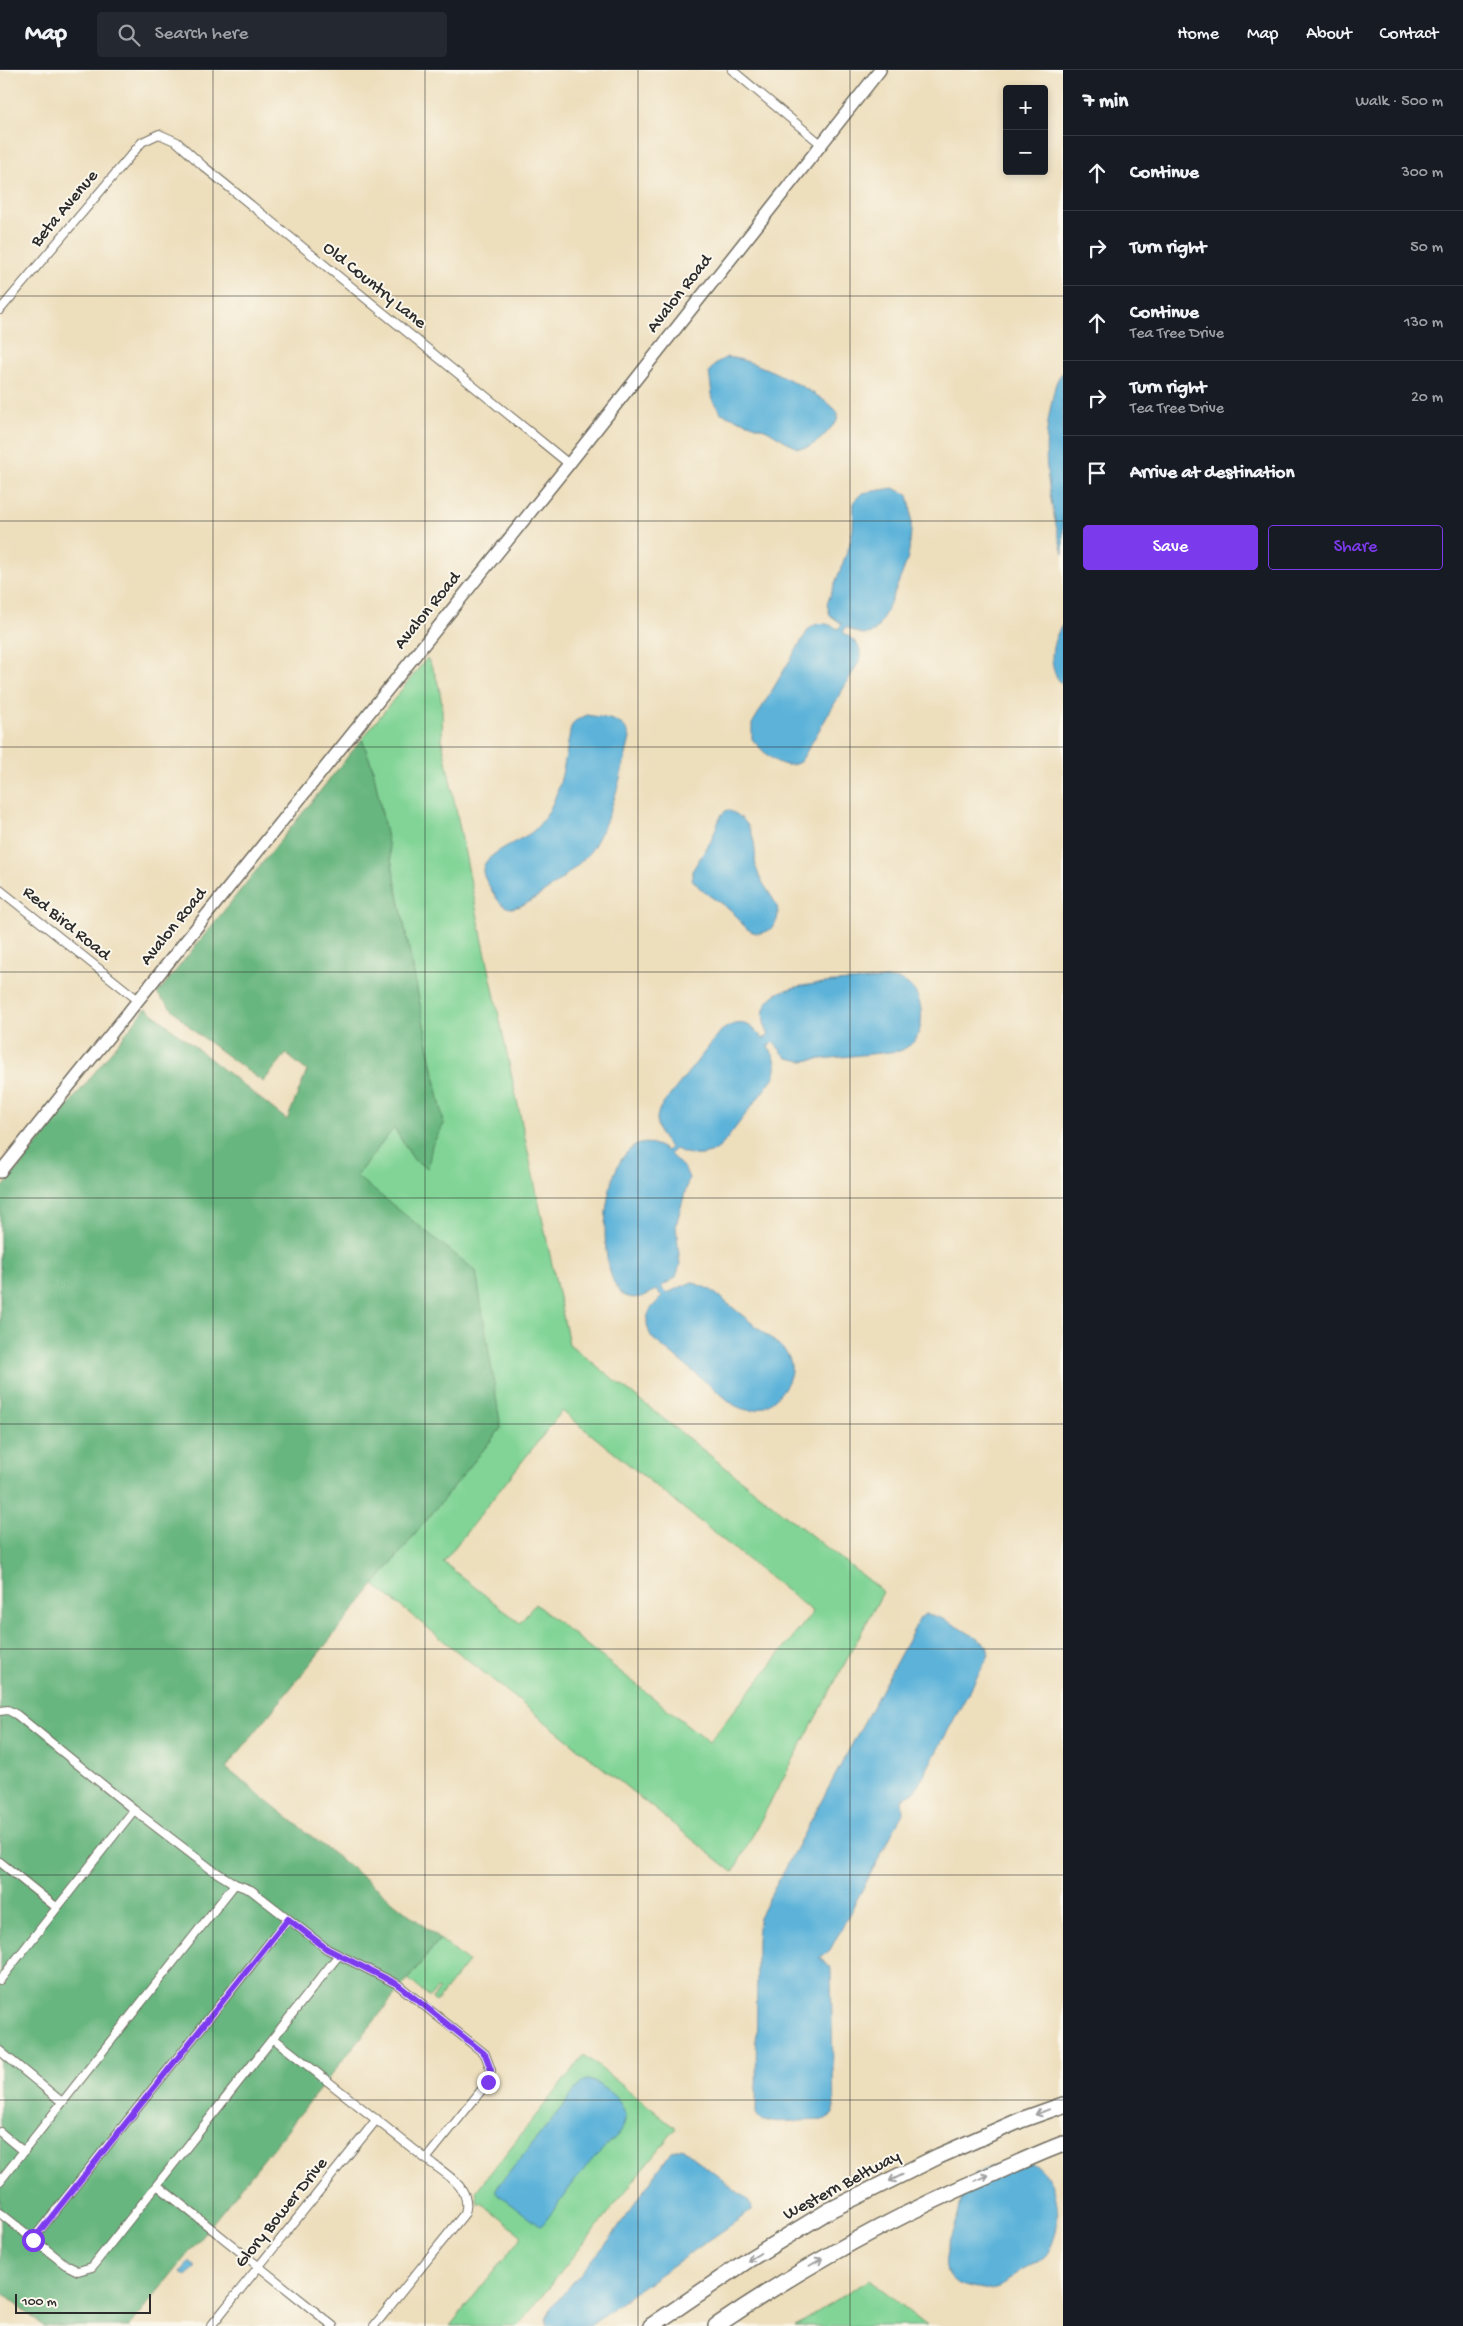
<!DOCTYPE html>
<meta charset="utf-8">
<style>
:root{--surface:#171b24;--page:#242831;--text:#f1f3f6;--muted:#9ea1a6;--line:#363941;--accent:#7c3aed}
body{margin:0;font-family:"Gochi Hand",sans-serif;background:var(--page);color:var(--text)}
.controls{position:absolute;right:15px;top:15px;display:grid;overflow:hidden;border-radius:5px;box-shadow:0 2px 8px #0003}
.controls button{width:45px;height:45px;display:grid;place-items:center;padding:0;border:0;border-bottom:1px solid var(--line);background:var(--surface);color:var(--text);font:25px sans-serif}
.scale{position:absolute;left:15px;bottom:12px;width:136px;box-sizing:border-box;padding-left:5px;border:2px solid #2b2b2b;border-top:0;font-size:14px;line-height:18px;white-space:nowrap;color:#2b2b2b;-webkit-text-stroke:4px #fbf7ec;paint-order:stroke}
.stop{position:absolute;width:15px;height:15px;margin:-11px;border:4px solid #7c3aed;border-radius:50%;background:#fff}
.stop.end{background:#7c3aed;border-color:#fff;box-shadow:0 1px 5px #0008}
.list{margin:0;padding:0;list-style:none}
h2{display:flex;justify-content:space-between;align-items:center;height:65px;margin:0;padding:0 20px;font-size:21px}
h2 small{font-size:16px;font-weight:400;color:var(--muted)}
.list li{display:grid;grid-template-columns:32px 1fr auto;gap:15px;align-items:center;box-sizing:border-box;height:75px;padding:0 20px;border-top:1px solid var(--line)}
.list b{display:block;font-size:19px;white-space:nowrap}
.list p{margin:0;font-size:16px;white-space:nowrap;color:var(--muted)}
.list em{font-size:16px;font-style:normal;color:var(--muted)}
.actions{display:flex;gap:10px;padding:15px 20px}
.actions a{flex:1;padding:11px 0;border:1px solid var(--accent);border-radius:5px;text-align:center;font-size:18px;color:var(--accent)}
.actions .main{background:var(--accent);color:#fff}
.icon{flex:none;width:28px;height:28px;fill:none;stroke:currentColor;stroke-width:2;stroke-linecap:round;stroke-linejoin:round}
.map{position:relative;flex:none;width:1063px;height:2256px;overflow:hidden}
header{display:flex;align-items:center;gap:30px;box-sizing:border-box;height:70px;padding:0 25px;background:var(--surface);border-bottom:1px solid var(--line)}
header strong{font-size:24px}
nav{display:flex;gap:28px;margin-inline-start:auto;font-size:18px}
.search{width:350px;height:45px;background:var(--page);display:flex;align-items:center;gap:12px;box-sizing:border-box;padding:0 18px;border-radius:5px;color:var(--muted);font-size:19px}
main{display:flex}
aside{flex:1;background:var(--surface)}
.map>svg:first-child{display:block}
.green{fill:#81d496;stroke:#568060;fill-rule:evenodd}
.forest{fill:#68b67f;stroke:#4a7055}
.water{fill:#5cb2d9;stroke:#446e82}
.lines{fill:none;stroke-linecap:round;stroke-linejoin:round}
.street-casing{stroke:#6f6a5e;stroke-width:10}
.secondary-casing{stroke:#6f6a5e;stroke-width:14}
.highway-casing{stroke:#6f6a5e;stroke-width:18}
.street{stroke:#fff;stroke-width:8}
.secondary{stroke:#fff;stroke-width:11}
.highway{stroke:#fff;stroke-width:15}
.oneway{stroke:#a0a0a0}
.route{stroke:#7c3aed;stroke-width:6}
.grid{fill:none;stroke:#2b2b2b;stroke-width:1;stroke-opacity:0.55}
.labels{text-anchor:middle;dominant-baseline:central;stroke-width:4;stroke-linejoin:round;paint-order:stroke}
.street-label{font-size:18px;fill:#2b2b2b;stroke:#fbf7ec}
</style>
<header>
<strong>Map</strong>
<div class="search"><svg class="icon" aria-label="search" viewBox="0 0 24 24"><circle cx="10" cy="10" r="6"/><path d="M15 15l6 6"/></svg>Search here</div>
<nav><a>Home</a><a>Map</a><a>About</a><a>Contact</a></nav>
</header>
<main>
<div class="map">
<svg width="1063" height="2256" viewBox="0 0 1063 2256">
<rect width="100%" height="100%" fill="#fbf7ec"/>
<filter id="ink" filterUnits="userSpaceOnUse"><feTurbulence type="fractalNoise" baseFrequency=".02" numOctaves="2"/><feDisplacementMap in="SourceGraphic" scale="10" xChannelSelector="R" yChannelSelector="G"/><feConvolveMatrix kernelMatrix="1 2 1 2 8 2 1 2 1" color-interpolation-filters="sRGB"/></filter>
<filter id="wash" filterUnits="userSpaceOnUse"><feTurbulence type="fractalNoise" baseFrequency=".0096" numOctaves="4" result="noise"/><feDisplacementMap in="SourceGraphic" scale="20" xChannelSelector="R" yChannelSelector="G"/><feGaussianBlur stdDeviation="1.12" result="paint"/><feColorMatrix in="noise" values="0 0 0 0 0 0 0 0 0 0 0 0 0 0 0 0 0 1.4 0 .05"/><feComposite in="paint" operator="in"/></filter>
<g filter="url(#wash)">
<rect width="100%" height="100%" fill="#eddebc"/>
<path class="green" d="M427 588C443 615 443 640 442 671L481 862 569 1274 883 1522 733 1802 374 1515 501 1358 356 1106 394 1058 414 1090 427 1097 432 1075 444 1054 373 699 362 669ZM562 1341 813 1542 709 1672 535 1534 520 1553 443 1492Z
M440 1869 468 1892 436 1932 432 1929 439 1920 437 1919 430 1927 408 1909Z
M584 1985 676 2058 518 2256H450L522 2166 483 2134 478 2133 476 2121Z
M869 2210 927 2256H795Z"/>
<path class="forest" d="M362 669 373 699 444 1054 432 1075 428 1098 414 1090 394 1058 356 1106 476 1201 501 1358 226 1698 440 1869 130 2256H43L0 2221V1121L146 938 287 1050 307 1001 286 984 263 1012 195 962 157 924Z"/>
<path class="water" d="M727 287C757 290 812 319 835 339L838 343 837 351C826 363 815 380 797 378L767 360 721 343 713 331 709 302 716 293Z
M1063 302V484C1050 431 1039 384 1052 331 1054 321 1055 310 1063 302Z
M893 418 907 424C914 435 911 476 907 490 902 505 884 550 875 561 864 568 856 562 846 557L843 562C853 570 863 575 860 590L801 691C783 704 764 683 752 669V654L808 560C818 550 827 553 838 559L842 554 830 545 827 534 849 477 853 459 854 431 862 423Z
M1063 554V615C1046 599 1051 571 1063 554Z
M587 645C603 648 626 648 630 668 621 705 613 745 592 779 582 794 529 839 511 838 501 837 497 829 492 821 489 815 483 808 483 800 483 784 520 771 532 762 561 737 564 692 571 657L575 651Z
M727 740C746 746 754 762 755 781 756 788 754 794 757 800 761 814 772 824 777 837 782 852 768 867 753 862 744 859 740 850 734 844 721 831 703 825 692 809V801L711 771 721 745Z
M887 909C893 909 900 909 906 913 923 923 926 954 915 970 911 975 906 978 900 981L802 991 787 988 773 972 768 976C775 987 779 995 774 1007L723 1074C708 1089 693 1087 675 1079L670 1084 685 1099 689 1108 676 1155 680 1195 676 1207 661 1217 667 1223 692 1212 711 1220 779 1275C786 1282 792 1289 791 1299 791 1316 770 1339 753 1340 746 1341 740 1338 734 1335L652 1268C642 1249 648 1240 662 1227L657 1220C648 1224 639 1230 628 1227 588 1215 600 1034 667 1081L670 1077C658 1065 653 1054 660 1038L721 961C739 948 751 953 763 969L769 965C762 952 760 938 772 927 789 911 862 911 887 909Z
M925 1544C944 1545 971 1565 987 1575L989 1585 914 1723 902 1729 903 1743 830 1880 820 1888 831 1897V1903L834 2044 826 2050 768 2052 761 2050 756 2044 757 1869 759 1847 920 1548Z
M588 2010C603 2014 626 2032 625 2049 624 2062 611 2071 603 2079 579 2101 563 2129 543 2154L540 2156 496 2122V2119L578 2017 583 2011Z
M682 2078 748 2130 752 2136 751 2141 639 2219 590 2256H547L546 2248 552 2237 609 2170 671 2082Z
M1007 2092C1018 2092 1031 2091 1040 2098 1063 2120 1063 2164 1044 2188 1036 2196 1029 2195 1021 2200 1016 2202 1014 2207 1010 2211 1001 2219 989 2220 978 2219 925 2212 951 2176 958 2146 961 2134 961 2123 968 2113 976 2100 994 2096 1007 2092Z
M189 2192 196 2197 186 2206 181 2202Z"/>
</g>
<g filter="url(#ink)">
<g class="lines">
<defs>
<path id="street" d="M732 0 821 74
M0 240 142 72 159 64 177 72 203 96 569 394
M0 820 138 930
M0 1641 8 1640 17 1645 134 1740 211 1799 235 1814 251 1820 327 1879 397 1914 485 1984 491 2000 488 2012 426 2089C444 2103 473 2117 465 2143L374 2256
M0 1792 56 1837
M0 1910 134 1740
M273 1968 426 2089
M0 1981 62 2032
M0 2062 24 2082
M0 2111 235 1814
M157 2115 333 2256
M0 2143 66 2195 78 2201 92 2197 338 1886
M33 2169 288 1849
M211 2256 377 2049"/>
<path id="secondary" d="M0 1102 569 394 880 0"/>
<path id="highway" d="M651 2256 748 2190 830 2140 939 2086 1021 2050 1063 2035
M716 2256C805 2195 894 2146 993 2104 1016 2094 1039 2083 1063 2074"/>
</defs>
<use href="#street" class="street-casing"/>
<use href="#secondary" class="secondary-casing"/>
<use href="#highway" class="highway-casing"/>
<use href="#street" class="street"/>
<use href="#secondary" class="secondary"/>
<use href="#highway" class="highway"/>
</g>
<defs><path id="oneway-shaft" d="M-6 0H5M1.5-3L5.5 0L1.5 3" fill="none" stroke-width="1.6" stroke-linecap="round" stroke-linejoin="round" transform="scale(1.25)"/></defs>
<g class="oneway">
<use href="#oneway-shaft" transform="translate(1042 2042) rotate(159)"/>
<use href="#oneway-shaft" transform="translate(896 2108) rotate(154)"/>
<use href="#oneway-shaft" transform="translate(982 2108) rotate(-23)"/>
<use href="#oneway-shaft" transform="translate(754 2187) rotate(148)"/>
<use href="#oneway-shaft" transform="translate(816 2192) rotate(-30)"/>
</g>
</g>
<g class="lines" filter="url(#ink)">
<path class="route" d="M33 2170 288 1849 327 1879 397 1914 485 1984 491 2000 488 2012"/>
</g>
<path class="grid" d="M213 0V2256M425 0V2256M638 0V2256M850 0V2256M0 226H1063M0 451H1063M0 677H1063M0 902H1063M0 1128H1063M0 1354H1063M0 1579H1063M0 1805H1063M0 2030H1063"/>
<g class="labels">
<g class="street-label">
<text transform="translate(65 139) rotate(-50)">Beta Avenue</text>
<text transform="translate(374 216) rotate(39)">Old Country Lane</text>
<text transform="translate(680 224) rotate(-52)">Avalon Road</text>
<text transform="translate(428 541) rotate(-51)">Avalon Road</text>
<text transform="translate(66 854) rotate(39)">Red Bird Road</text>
<text transform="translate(174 857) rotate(-51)">Avalon Road</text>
<text transform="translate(842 2116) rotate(-28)">Western Beltway</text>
<text transform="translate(282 2143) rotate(-51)">Glory Bower Drive</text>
</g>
</g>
</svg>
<div class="controls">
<button>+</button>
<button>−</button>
</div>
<div class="scale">100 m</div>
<div class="stop" style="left:33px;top:2170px"></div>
<div class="stop end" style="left:488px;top:2012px"></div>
</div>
<aside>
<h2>7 min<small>Walk · 500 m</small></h2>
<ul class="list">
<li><svg class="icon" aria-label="ahead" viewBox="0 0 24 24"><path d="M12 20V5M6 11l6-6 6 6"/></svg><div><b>Continue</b></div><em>300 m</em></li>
<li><svg class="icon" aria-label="right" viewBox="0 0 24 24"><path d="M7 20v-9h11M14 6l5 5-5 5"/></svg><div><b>Turn right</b></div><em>50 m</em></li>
<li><svg class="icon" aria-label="ahead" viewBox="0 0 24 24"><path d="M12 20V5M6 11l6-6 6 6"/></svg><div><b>Continue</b><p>Tea Tree Drive</p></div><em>130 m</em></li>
<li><svg class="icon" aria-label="right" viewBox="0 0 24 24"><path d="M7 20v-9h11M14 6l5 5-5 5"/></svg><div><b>Turn right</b><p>Tea Tree Drive</p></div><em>20 m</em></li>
<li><svg class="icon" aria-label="arrive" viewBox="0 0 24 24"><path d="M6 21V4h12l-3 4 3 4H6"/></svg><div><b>Arrive at destination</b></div></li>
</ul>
<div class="actions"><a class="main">Save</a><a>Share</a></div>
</aside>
</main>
